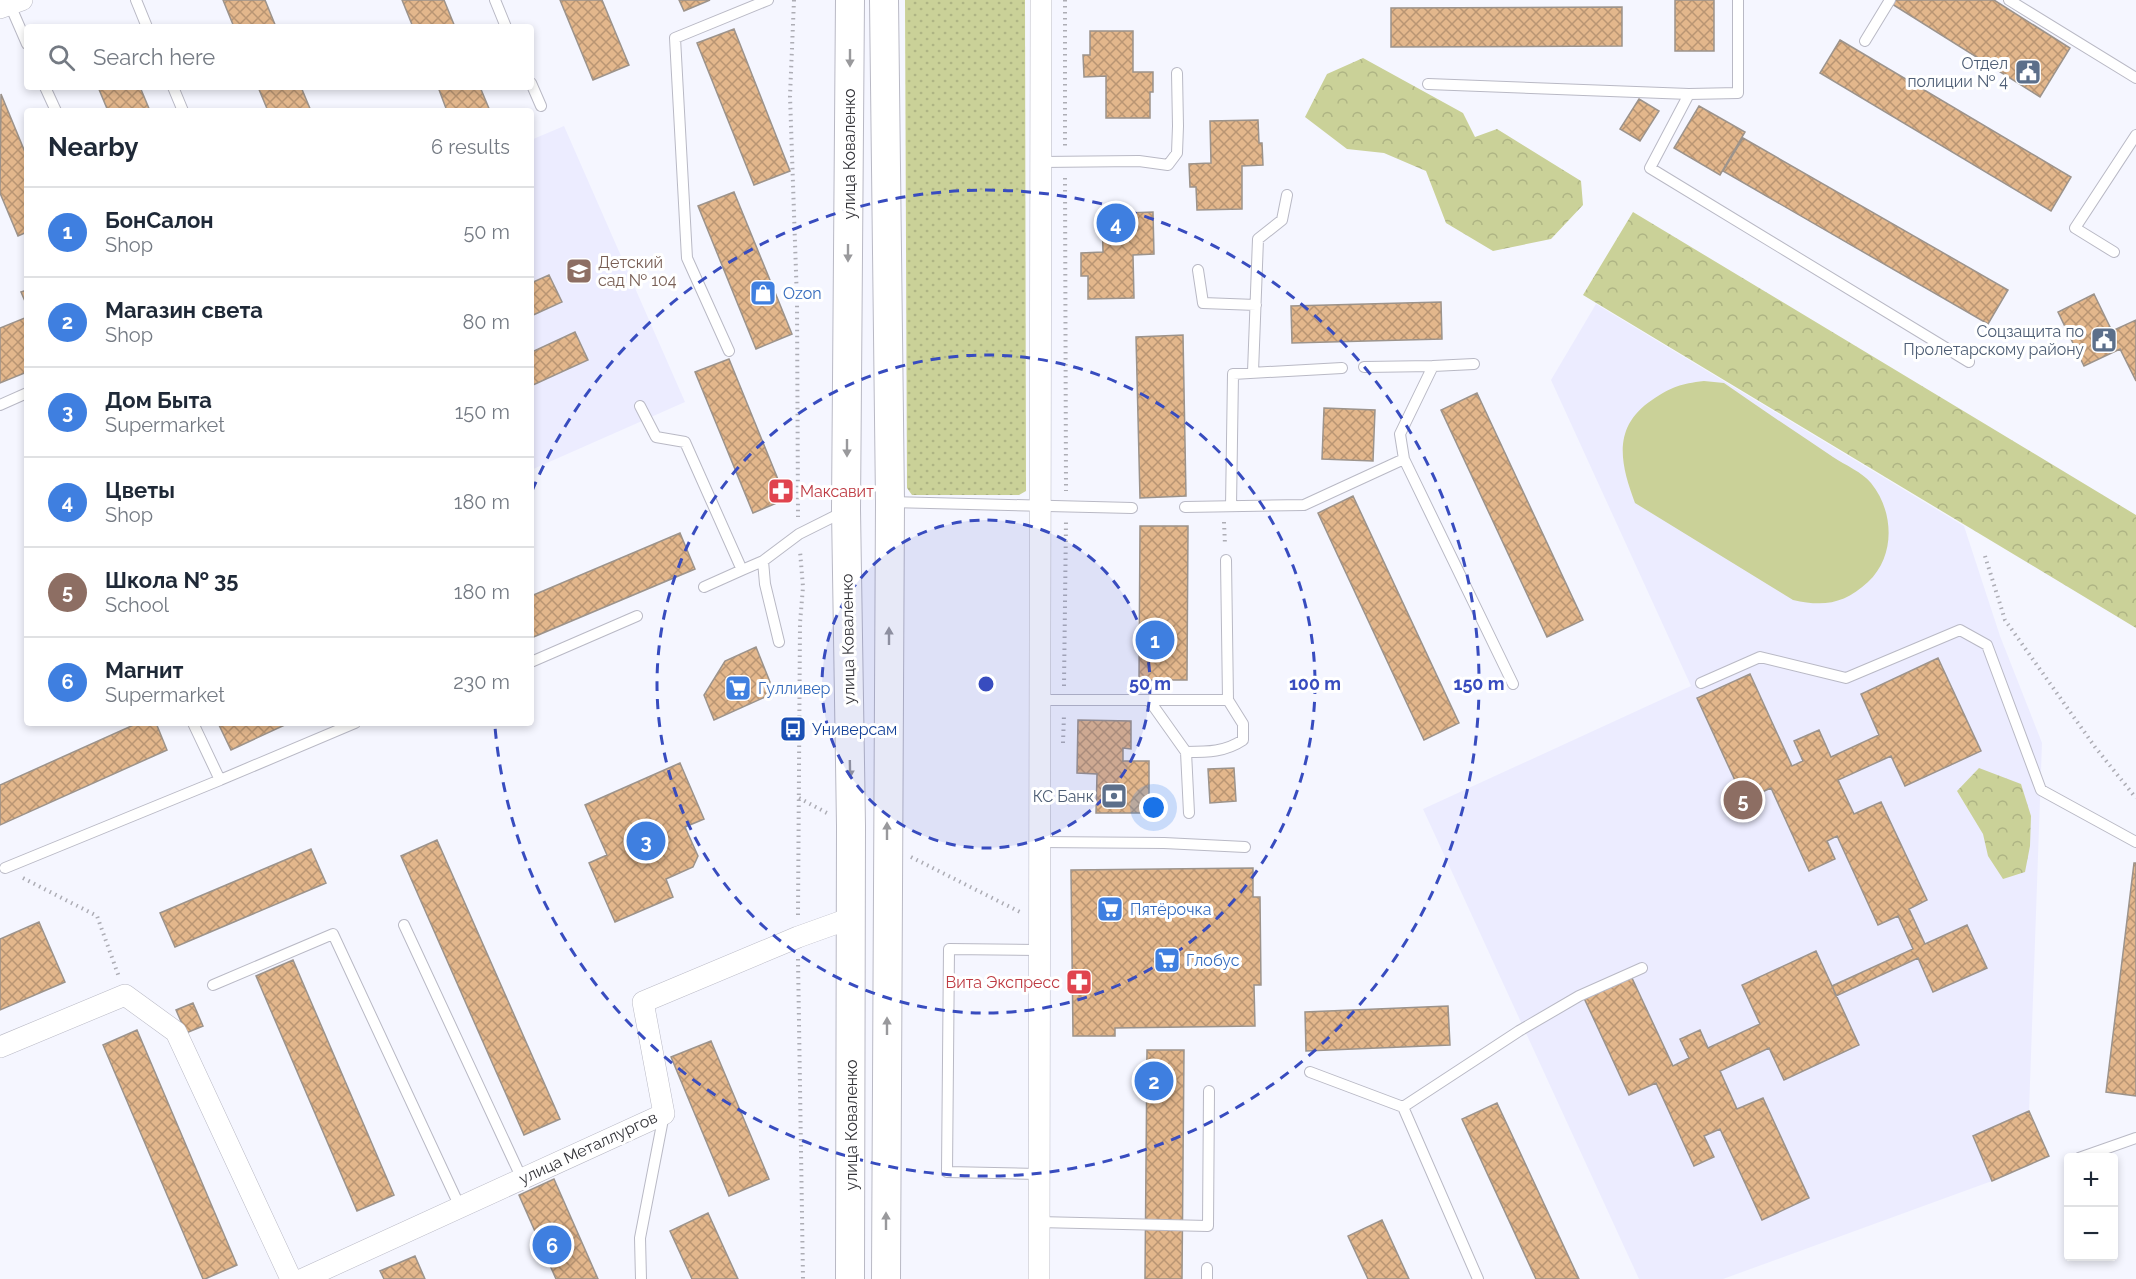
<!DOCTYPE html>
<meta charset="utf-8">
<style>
:root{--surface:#fff;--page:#f6f6f7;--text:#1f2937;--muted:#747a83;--line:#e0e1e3;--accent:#0f766e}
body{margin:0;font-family:Raleway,sans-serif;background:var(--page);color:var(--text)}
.controls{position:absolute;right:18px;bottom:18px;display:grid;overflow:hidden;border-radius:6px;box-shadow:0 3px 9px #0003}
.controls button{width:54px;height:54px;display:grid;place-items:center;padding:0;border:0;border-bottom:2px solid var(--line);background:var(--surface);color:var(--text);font:30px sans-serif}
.you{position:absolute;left:1154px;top:808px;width:21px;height:21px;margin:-15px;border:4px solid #fff;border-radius:50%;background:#1a73e8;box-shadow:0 0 0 9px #1a73e833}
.badge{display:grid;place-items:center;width:39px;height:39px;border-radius:50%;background:var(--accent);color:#fff;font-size:20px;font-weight:700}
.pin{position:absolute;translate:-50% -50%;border:3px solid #fff;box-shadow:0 2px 6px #0006}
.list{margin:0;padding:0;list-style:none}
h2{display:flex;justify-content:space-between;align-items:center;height:78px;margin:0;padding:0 24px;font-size:26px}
h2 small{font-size:20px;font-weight:400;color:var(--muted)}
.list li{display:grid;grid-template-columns:39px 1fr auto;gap:18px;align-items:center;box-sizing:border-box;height:90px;padding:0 24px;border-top:2px solid var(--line)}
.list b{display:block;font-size:22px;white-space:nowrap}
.list p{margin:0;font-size:20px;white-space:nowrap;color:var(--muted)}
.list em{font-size:20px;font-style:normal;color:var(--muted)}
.icon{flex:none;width:33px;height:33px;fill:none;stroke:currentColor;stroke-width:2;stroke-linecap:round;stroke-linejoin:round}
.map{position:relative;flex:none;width:2136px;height:1279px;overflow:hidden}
.search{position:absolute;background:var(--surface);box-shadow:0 3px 9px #0003;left:24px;top:24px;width:510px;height:66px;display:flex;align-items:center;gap:15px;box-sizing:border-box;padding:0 21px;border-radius:6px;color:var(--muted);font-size:22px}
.panel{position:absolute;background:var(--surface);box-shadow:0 3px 9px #0003;left:24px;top:108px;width:510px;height:618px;border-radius:6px}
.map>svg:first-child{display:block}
.built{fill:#ececff}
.green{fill:url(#green-dots)}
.forest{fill:url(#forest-crowns)}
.pitch{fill:#cad198}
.building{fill:url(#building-cross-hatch);stroke:#9c938b;stroke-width:1.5}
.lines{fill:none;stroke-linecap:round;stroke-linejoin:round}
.service-casing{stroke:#b9b9c5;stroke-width:12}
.minor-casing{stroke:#b9b9c5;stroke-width:22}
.secondary-casing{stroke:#b9b9c5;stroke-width:30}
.path{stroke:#adadb5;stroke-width:4;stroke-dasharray:1.5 4.5;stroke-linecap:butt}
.service{stroke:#fff;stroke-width:10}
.minor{stroke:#fff;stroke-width:21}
.secondary{stroke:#fff;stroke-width:28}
.oneway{fill:#99999c}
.ring{fill:none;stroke:#384cbf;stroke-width:3;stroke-dasharray:10 8}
.labels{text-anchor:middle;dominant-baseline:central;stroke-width:6;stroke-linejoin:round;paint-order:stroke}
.service-label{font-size:16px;fill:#4e5e75;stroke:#fff;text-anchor:end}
.street-label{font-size:16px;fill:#333338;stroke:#fff}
.education-label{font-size:16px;fill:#785e54;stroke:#fff;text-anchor:start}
.shop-label{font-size:16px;fill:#366cbe;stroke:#fff;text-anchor:start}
.health-label{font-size:16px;fill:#be3a42;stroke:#fff;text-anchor:start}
.transit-label{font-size:16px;fill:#164399;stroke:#fff;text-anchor:start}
.centre{fill:#384cbf;stroke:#fff;stroke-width:3}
.ring-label{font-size:18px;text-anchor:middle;font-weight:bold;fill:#384cbf;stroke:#fff;stroke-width:6;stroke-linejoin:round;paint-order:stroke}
</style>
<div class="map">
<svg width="2136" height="1279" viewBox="0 0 2136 1279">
<defs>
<pattern id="green-dots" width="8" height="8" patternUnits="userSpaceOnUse" patternTransform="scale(1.5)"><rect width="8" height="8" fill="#cad198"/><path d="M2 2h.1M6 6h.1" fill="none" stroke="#aeb484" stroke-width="1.8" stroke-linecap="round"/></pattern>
<pattern id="forest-crowns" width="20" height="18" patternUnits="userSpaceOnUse" patternTransform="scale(1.5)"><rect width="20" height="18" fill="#cad198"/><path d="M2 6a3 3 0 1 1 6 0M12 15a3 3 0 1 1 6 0" fill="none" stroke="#aeb484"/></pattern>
<pattern id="building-cross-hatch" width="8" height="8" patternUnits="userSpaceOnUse" patternTransform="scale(1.5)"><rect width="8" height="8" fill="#e3b78c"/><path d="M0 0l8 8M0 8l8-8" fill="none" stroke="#b99573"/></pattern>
</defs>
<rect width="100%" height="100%" fill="#f5f6ff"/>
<path class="built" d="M564 126 685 402 531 470V140Z
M1596 304 1964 526 2000 636 2042 743 2029 1111 2049 1156 1992 1181 1723 1279H1639L1423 809 1691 686 1551 380Z"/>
<path class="green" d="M905 0H1025L1026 491 1019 495H912L907 488Z"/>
<path class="forest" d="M1363 58 1463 113 1475 137 1497 129 1581 181 1583 205 1551 239 1493 251 1446 223 1426 171 1384 153 1347 149 1305 117 1327 74Z
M1633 212 2136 515V628L1583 295Z
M1979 768 2021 784 2031 816 2030 846 2025 872 2003 879 1988 856 1983 834 1957 791Z"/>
<path class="pitch" d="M1704 381 1724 383C1760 408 1797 433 1833 457 1845 465 1862 472 1871 483 1894 511 1896 556 1868 582 1844 604 1824 607 1793 600L1635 503C1620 463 1612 427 1652 400 1673 386 1680 384 1704 381Z"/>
<path class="building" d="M223 0H265L276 27H234Z
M402 0H444L455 27H413Z
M560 0H602L629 65 593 80Z
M679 0H710L684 11Z
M1675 0H1714V51H1675Z
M1895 0H1994L2070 48 2040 97 1892 4Z
M1622 7V46L1391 47V8Z
M734 29 790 171 754 185 697 43Z
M1090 31H1133V72H1153V92H1150V118H1106V76L1084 77 1083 55H1090Z
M1840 40 2071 177 2051 211 1820 73Z
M98 87H140L150 111H108Z
M258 87H301L311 111H268Z
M438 87H480L490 111H447Z
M1 94 27 157V232L18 236 0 193Z
M1639 99 1659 111 1640 141 1620 129Z
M1699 106 1745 132 1720 175 1674 148Z
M1258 120 1259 143H1262L1263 165 1242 166V209L1197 210 1196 187H1190L1189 164 1211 163 1210 121Z
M1743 138 2008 290 1988 324 1723 171Z
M734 192 792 334 756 349 698 206Z
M1127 209V213L1153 212 1154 254 1133 255 1134 298 1088 299V276H1081V253L1103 252 1102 210Z
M549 275 562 302 531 316V283Z
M27 290V306L21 292Z
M2094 294 2112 331 2136 320V381L2120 349 2084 366 2058 312Z
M1441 302 1442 339 1292 343 1291 306Z
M27 317V372L0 383V328Z
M575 332 588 360 533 385 531 381V349L532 352Z
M1183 335 1186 496 1140 498 1136 337Z
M729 359 786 499 753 513 695 372Z
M1477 393 1583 620 1547 637 1441 410Z
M1324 408 1375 410 1373 461 1322 459Z
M1353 496 1459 723 1424 740 1318 513Z
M1140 526H1188L1187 680H1139Z
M680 533 695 569 531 638V596Z
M756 647 770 682 765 697 714 720 704 695 725 661Z
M1938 658 1981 751 1905 786 1891 756 1838 780 1854 814 1881 802 1927 900 1909 909 1925 944 1967 925 1987 968 1933 992 1918 958 1836 996 1832 986 1913 949 1898 916 1878 925 1837 836 1827 841 1835 859 1809 871 1771 788 1744 800 1697 698 1750 674 1792 766 1803 761 1794 741 1819 730 1831 757 1879 735 1861 694Z
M1078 720 1131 721V749L1123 748V761H1149V813H1096L1097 774 1077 773Z
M138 723H156L167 750 0 825V785Z
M218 723H289L231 750Z
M680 763 704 819 685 827 698 856 693 867 666 879 673 897 615 922 589 863 607 855 585 805Z
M1234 768 1236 801 1210 803 1208 769Z
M437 840 560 1119 524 1135 401 856Z
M311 849 326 883 175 947 160 913Z
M2134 863H2136V1096L2106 1092Z
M1253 868V897H1260L1261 985H1254L1255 1026 1115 1028V1036H1073L1071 870Z
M39 922 65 982 0 1010V939Z
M1816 951 1859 1045 1784 1080 1769 1048 1720 1071 1737 1109 1763 1098 1809 1198 1762 1220 1720 1129 1704 1136 1714 1157 1694 1166 1656 1083 1629 1095 1584 998 1631 976 1673 1066 1689 1058 1680 1039 1700 1030 1708 1048 1760 1024 1742 985Z
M293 960 394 1195 357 1211 256 976Z
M193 1003 203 1026 186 1033 176 1010Z
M1448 1006 1450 1045 1306 1051 1305 1012Z
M137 1030 237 1265 205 1279H203L103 1045Z
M711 1041 769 1179 729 1196 671 1057Z
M1147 1050H1184L1182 1279H1145Z
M1497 1103 1579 1279H1536L1462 1119Z
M2029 1111 2049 1156 1992 1181 1973 1136Z
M554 1179 598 1279H556L519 1195Z
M708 1213 738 1279H692L670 1231Z
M1382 1220 1409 1279H1368L1348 1236Z
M415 1256 425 1279H384L380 1271Z"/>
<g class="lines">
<defs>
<path id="service" d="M136 0 147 27
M495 0 506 27
M1738 0V93L1689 94 1650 168 1969 362
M2009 0 2136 78
M10 5 27 44
M1865 41 1890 0
M531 83 541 106
M1428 84 1689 94
M45 87 56 111
M173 87 183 111
M1041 162 1139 161 1168 165 1177 153 1178 126 1177 73
M2114 252 2075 228 2136 135
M1198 270 1203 303 1256 305
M729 351 687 258 675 38 768 0
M1433 366 1474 364
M1364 367 1433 366 1400 434 1404 459
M1253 372 1258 239 1282 220 1287 195
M0 405 27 393
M640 406 656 437 685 442 742 570 763 561 799 534 843 512
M890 502 1132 508
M1231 506 1233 374 1342 368
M1185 507 1304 505 1404 459 1513 684
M763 561 765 584 779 642
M704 587 742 570
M531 662 637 616
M1701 683 1760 657 1846 678 1960 630 1987 645 2041 790 2136 842
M1040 700H1228L1226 560
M1149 700 1186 752 1189 813
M1186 752C1208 752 1225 752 1243 740V724L1228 700
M220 780 355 723
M1039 842 1164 843 1245 847
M5 868 220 780 193 723
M404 925 522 1179
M213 985 333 934 460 1207
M1310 1072 1403 1107 1478 1279
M1403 1107 1519 1031 1579 996 1642 968
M2079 1158 2136 1138
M1038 1174 947 1172 949 949 1038 950
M1038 1222 1208 1226 1209 1091
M641 1279 640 1238 664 1114
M1207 1279V1268"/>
<path id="minor" d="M0 8 22 0
M0 1047 125 995 176 1032 291 1279
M303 1279 664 1114 643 1002 798 937 851 918
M1039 1279 1041 0"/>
<path id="secondary" d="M850 0 846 510 851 826 850 1279
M884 0 890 502 886 1279"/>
</defs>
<use href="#service" class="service-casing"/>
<use href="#minor" class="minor-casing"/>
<use href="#secondary" class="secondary-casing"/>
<path class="path" d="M794 0 790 96 797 301 798 517
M1065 0V146
M1065 178 1066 491
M1224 522 1225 545
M1985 556 2005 620 2095 747 2136 798
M1064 686 1066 520
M1063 743 1064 715
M799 798 827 813
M911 857 1020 912
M23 878 97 916 119 977
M798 915 800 623 803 587 800 551
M798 959 803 1279"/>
<use href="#service" class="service"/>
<use href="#minor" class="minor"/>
<use href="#secondary" class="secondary"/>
</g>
<defs><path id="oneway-solid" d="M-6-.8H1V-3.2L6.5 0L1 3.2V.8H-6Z" transform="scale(1.5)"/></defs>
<g class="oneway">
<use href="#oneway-solid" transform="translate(850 58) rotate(90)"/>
<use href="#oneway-solid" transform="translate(848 253) rotate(90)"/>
<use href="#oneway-solid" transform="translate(847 448) rotate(90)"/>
<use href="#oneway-solid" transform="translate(889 636) rotate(-90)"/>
<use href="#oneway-solid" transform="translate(850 769) rotate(89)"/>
<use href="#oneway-solid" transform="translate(887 831) rotate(-90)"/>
<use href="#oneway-solid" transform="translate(887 1026) rotate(-90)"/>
<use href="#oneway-solid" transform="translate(886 1221) rotate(-90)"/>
</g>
<circle cx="986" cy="684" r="164" fill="#384cbf" fill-opacity=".12"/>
<g class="ring">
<circle cx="986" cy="684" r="164"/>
<circle cx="986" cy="684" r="329"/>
<path d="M532 491A493 493 0 1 1 495 727"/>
</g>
<defs>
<symbol id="civic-square" viewBox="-11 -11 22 22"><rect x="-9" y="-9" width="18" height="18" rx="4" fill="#5c6f8a" stroke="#fff"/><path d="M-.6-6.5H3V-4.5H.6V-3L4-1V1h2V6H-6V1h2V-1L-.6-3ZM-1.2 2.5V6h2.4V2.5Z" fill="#fff"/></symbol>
<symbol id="school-square" viewBox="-11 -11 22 22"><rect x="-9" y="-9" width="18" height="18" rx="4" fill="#8d6e63" stroke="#fff"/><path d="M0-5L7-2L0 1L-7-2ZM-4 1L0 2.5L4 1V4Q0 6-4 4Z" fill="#fff"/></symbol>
<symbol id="shop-square" viewBox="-11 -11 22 22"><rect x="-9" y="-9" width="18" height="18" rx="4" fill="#3f7fe0" stroke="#fff"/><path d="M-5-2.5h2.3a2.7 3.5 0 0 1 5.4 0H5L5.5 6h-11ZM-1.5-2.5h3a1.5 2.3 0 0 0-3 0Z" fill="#fff"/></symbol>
<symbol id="pharmacy-square" viewBox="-11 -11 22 22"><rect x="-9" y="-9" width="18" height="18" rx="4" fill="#e0444e" stroke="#fff"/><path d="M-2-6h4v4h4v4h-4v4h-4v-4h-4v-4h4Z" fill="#fff"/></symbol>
<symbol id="supermarket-square" viewBox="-11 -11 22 22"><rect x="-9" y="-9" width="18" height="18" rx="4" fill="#3f7fe0" stroke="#fff"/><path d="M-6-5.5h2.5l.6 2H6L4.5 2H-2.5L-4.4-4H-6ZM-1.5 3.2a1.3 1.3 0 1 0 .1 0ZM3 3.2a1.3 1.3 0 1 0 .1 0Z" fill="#fff"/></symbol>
<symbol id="bus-square" viewBox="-11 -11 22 22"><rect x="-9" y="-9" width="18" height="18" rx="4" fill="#1a4fb4" stroke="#fff"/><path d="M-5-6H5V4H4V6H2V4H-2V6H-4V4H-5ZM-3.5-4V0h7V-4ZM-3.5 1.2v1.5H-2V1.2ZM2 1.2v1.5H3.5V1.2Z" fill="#fff"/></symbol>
<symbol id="bank-square" viewBox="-11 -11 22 22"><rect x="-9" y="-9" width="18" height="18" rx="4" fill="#5c6f8a" stroke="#fff"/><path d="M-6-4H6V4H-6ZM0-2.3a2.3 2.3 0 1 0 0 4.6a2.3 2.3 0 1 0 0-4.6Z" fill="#fff"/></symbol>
</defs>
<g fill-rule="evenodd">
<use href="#civic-square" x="2013" y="57" width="30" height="30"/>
<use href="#school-square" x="564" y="256" width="30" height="30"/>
<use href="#shop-square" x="748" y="278" width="30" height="30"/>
<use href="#civic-square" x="2089" y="325" width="30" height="30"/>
<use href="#pharmacy-square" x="766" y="476" width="30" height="30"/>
<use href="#supermarket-square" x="723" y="673" width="30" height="30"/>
<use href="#bus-square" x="778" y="714" width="30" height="30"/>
<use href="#bank-square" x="1099" y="781" width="30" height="30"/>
<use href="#supermarket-square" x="1095" y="894" width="30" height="30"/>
<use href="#supermarket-square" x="1152" y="945" width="30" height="30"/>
<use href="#pharmacy-square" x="1064" y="967" width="30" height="30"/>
</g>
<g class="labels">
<g class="service-label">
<text x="2008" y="63">Отдел<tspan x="2008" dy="18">полиции № 4</tspan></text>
<text x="2084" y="331">Соцзащита по<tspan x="2084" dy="18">Пролетарскому району</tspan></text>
<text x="1094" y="796">КС Банк</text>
</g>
<g class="street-label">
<text transform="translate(849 154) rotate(-90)">улица Коваленко</text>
<text transform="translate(848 639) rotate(-91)">улица Коваленко</text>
<text transform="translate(851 1125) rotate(-90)">улица Коваленко</text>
<text transform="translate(588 1148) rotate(-25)">улица Металлургов</text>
</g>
<g class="education-label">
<text x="598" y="262">Детский<tspan x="598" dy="18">сад № 104</tspan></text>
</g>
<g class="shop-label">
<text x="783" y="293">Ozon</text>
<text x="758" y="688">Гулливер</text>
<text x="1130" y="909">Пятёрочка</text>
<text x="1186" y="960">Глобус</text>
</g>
<g class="health-label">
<text x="800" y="491">Максавит</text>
<text x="1060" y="982" text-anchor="end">Вита Экспресс</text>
</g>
<g class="transit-label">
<text x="812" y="729">Универсам</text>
</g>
</g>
<circle cx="986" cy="684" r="9" class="centre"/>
<g class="ring-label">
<text x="1150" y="690">50 m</text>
<text x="1315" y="690">100 m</text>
<text x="1479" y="690">150 m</text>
</g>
</svg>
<div class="controls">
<button>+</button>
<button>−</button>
</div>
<div class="you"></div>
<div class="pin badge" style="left:1155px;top:640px;background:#3f7fe0">1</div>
<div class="pin badge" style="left:1154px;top:1081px;background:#3f7fe0">2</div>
<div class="pin badge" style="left:646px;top:841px;background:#3f7fe0">3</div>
<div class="pin badge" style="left:1116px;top:223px;background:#3f7fe0">4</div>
<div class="pin badge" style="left:1743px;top:800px;background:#8d6e63">5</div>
<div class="pin badge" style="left:552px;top:1245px;background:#3f7fe0">6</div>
<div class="search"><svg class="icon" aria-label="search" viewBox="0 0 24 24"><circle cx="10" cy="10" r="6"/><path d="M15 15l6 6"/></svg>Search here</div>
<section class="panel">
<h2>Nearby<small>6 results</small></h2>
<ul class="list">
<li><span class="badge" style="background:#3f7fe0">1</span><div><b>БонСалон</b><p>Shop</p></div><em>50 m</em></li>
<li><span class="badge" style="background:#3f7fe0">2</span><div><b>Магазин света</b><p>Shop</p></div><em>80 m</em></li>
<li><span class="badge" style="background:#3f7fe0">3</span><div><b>Дом Быта</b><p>Supermarket</p></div><em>150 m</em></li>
<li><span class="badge" style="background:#3f7fe0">4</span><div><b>Цветы</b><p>Shop</p></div><em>180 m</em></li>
<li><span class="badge" style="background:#8d6e63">5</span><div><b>Школа № 35</b><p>School</p></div><em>180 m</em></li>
<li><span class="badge" style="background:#3f7fe0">6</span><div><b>Магнит</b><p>Supermarket</p></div><em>230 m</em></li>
</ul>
</section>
</div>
